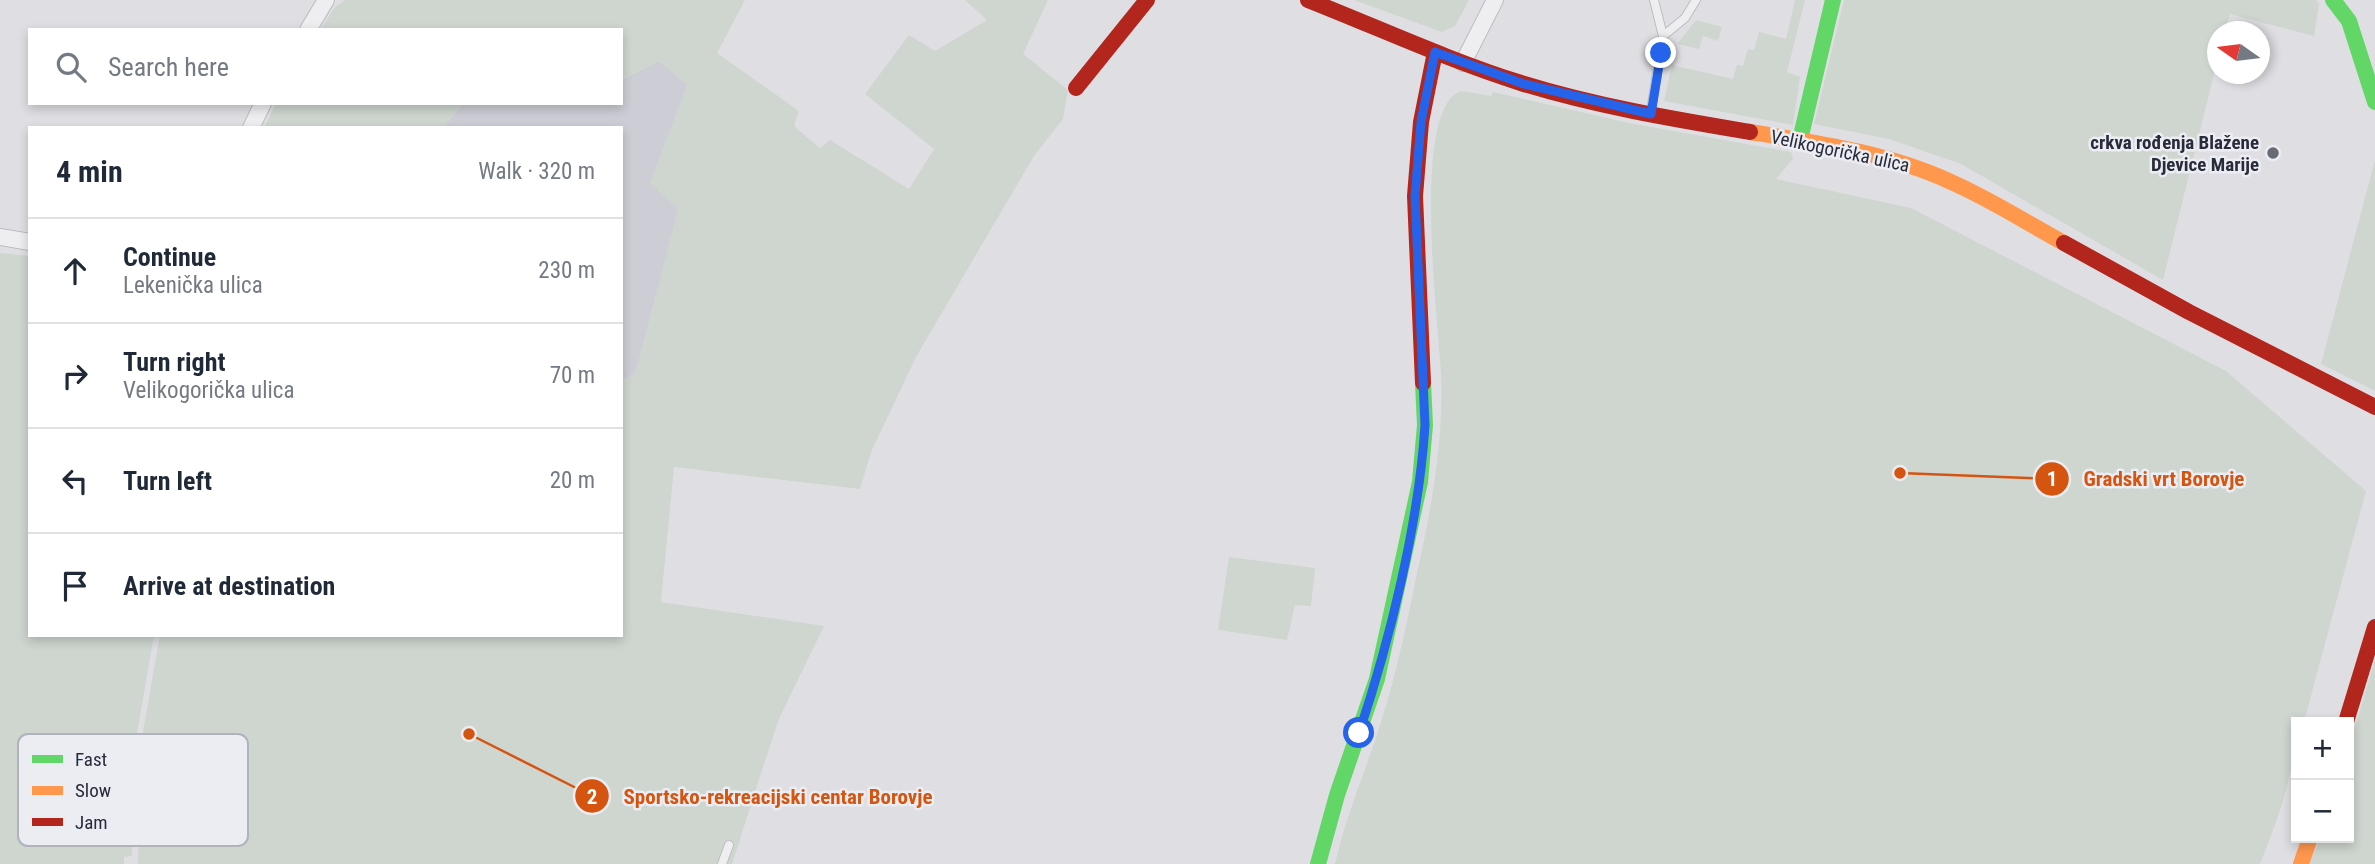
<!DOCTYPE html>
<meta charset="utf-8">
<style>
:root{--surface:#fff;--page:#f6f6f7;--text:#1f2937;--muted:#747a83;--line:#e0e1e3}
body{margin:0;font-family:"Roboto Condensed",sans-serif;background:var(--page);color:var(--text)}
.controls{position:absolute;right:21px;bottom:21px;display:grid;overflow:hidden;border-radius:0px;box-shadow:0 4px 10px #0003}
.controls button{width:63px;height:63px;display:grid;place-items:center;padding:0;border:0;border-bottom:2px solid var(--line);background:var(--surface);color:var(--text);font:35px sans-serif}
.compass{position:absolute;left:2207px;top:21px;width:63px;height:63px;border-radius:50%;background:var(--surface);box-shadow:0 4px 10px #0003;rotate:284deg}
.stop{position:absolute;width:21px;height:21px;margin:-16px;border:5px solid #2563eb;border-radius:50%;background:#fff}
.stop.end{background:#2563eb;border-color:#fff;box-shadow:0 2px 7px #0008}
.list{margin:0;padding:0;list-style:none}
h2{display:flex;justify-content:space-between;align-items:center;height:91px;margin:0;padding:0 28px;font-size:30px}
h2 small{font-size:23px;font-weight:400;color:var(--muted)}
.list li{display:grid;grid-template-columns:46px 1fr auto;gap:21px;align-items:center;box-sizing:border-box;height:105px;padding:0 28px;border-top:2px solid var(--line)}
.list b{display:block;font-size:26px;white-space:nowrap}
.list p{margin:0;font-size:23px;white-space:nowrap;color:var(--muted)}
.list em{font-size:23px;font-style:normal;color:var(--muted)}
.icon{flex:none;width:38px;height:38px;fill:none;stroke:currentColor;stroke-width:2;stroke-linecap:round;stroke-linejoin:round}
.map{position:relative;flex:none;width:2375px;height:864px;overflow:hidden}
.search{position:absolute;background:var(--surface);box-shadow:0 4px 10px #0003;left:28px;top:28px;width:595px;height:77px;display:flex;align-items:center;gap:18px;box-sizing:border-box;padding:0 24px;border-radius:0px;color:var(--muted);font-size:26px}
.panel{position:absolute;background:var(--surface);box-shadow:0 4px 10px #0003;left:28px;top:126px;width:595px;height:511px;border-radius:0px}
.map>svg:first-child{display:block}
.built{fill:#cdced5}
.green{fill:#ced6cf}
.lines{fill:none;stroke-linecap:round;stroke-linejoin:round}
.lane-casing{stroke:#bdbdc1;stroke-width:10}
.street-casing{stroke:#bdbdc1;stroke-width:18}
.lane{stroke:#eeeef0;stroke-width:8}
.street{stroke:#eeeef0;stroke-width:16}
.fast{stroke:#63d668;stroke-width:16}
.slow{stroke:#ff974d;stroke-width:16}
.jam{stroke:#b3261e;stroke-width:16}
.route{stroke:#2563eb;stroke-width:9}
.poi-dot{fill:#686a74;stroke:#ebedf3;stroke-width:2.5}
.labels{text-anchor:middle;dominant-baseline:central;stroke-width:5;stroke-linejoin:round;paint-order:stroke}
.poi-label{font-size:19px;font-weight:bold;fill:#282b39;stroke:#ebedf3;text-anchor:end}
.street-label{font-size:19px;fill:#282b39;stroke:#ebedf3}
.key{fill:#ebedf3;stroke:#b0b3bb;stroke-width:2}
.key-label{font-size:19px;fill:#282b39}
.leader{fill:none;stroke:#d55410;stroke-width:2.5}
.callout-dot{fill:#d55410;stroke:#ebedf3;stroke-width:2.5}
.mark-label{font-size:21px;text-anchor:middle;font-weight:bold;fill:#fff}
.callout-label{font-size:21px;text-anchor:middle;font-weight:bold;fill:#d55410;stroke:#ebedf3;stroke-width:5;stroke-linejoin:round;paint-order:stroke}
</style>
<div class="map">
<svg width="2375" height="864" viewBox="0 0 2375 864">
<rect width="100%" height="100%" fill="#dfdfe3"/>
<path class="built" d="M659 61 688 85 651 182 679 209 636 372 621 382V128H443L463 103H621V80Z"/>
<path class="green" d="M345 0H745L717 53 799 111 794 126 820 148 830 140 909 189 934 149 865 94 909 35 935 51 987 20 965 0H1048L1023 54 1068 90 1063 119 1034 156 916 357 871 452 860 489 674 467 661 602 824 626 778 721 732 864H138L141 743 160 635H621V382L636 372 678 209 650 183 687 85 659 61 621 80V30H320L335 7Z
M1354 0H1469L1455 26 1442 32Z
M1795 0H1805L1787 72 1800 77 1793 125 1664 101 1672 65 1733 79 1737 65 1743 66 1748 49 1754 50 1759 32 1786 39Z
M1844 0H2316L2319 4 2314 36 2230 14 2225 31 2218 32 2217 62 2163 280 1961 164 1889 139 1814 124Z
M1696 20 1722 27 1718 41 1703 36 1699 49 1677 44Z
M1461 91 1491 96 1493 92 1629 123 1791 152 1793 159 1776 179 1911 208 2226 371 2366 491 2304 722H2296C2296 772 2278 818 2260 864H1335C1346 815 1366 770 1381 722 1396 675 1406 627 1416 578 1431 510 1444 442 1441 373 1439 327 1410 107 1461 91Z
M276 103H463L443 128H264Z
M2375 160V391L2321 364Z
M0 253 30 256V635H154L135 745 132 856 124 857V864H0Z
M1229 557 1315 568 1311 606 1295 605 1287 640 1218 630Z
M2375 660V864H2310L2320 838H2349V747Z"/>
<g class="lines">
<defs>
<path id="lane" d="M1654 0 1663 36
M1651 111 1663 36 1685 18 1696 0
M722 864 729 845"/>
<path id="street" d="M308 30 326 0
M1463 63 1495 0
M251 128 263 103
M0 237 30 242"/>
</defs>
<use href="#lane" class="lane-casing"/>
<use href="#street" class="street-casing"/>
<use href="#lane" class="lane"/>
<use href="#street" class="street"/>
<path class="fast" d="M2333 0 2349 21 2375 102
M1800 140 1833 0
M1318 864 1337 795 1377 679 1420 482 1425 425 1423 383"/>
<path class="slow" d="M1750 132C1818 143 1889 153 1951 182 1990 199 2027 223 2064 243
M2301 864 2310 838"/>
<path class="jam" d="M1308 0C1379 28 1448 60 1521 83 1595 106 1673 119 1750 132
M1076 88 1147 0
M2064 243 2189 312 2375 407
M1423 383 1415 196 1421 122 1435 52
M2346 722 2375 627"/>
</g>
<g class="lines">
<path class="route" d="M1359 733C1390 640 1419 522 1425 425L1415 196 1421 122 1435 52 1524 84 1651 114 1661 53"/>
</g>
<circle class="poi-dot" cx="2273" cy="153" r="7"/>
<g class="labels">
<g class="poi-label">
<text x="2259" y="142">crkva rođenja Blažene<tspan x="2259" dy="22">Djevice Marije</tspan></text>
</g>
<g class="street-label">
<text transform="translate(1840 151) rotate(12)">Velikogorička ulica</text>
</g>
</g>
<rect x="18" y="734" width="230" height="112" rx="10" class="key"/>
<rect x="32" y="755" width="31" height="8" fill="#63d668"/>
<rect x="32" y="786" width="31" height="9" fill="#ff974d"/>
<rect x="32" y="818" width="31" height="8" fill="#b3261e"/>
<g class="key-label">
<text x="75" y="766">Fast</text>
<text x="75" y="797">Slow</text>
<text x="75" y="829">Jam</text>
</g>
<path class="leader" d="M1900 473L2052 479M469 734L592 796"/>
<g class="callout-dot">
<circle cx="1900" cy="473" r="7"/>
<circle cx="469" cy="734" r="7"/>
<circle cx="2052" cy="479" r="18"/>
<circle cx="592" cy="796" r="18"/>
</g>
<g class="mark-label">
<text x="2052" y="486">1</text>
<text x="592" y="804">2</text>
</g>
<g class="callout-label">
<text x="2164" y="486">Gradski vrt Borovje</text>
<text x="778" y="804">Sportsko-rekreacijski centar Borovje</text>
</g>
</svg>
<div class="controls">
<button>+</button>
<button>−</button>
</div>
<svg class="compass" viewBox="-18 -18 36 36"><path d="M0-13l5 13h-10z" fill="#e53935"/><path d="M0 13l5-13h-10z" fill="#747a83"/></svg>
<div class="stop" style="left:1359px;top:733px"></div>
<div class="stop end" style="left:1661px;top:53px"></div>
<div class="search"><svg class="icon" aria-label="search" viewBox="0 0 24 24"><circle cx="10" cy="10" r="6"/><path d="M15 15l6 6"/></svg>Search here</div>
<section class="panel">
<h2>4 min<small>Walk · 320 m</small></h2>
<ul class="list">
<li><svg class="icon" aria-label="ahead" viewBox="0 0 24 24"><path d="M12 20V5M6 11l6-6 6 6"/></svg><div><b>Continue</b><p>Lekenička ulica</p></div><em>230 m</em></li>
<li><svg class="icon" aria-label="right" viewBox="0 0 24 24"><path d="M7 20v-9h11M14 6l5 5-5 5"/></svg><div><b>Turn right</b><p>Velikogorička ulica</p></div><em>70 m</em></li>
<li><svg class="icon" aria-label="left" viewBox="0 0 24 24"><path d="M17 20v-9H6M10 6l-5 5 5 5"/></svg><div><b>Turn left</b></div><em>20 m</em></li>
<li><svg class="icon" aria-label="arrive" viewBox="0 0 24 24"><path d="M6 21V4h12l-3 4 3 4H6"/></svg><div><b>Arrive at destination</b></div></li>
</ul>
</section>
</div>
